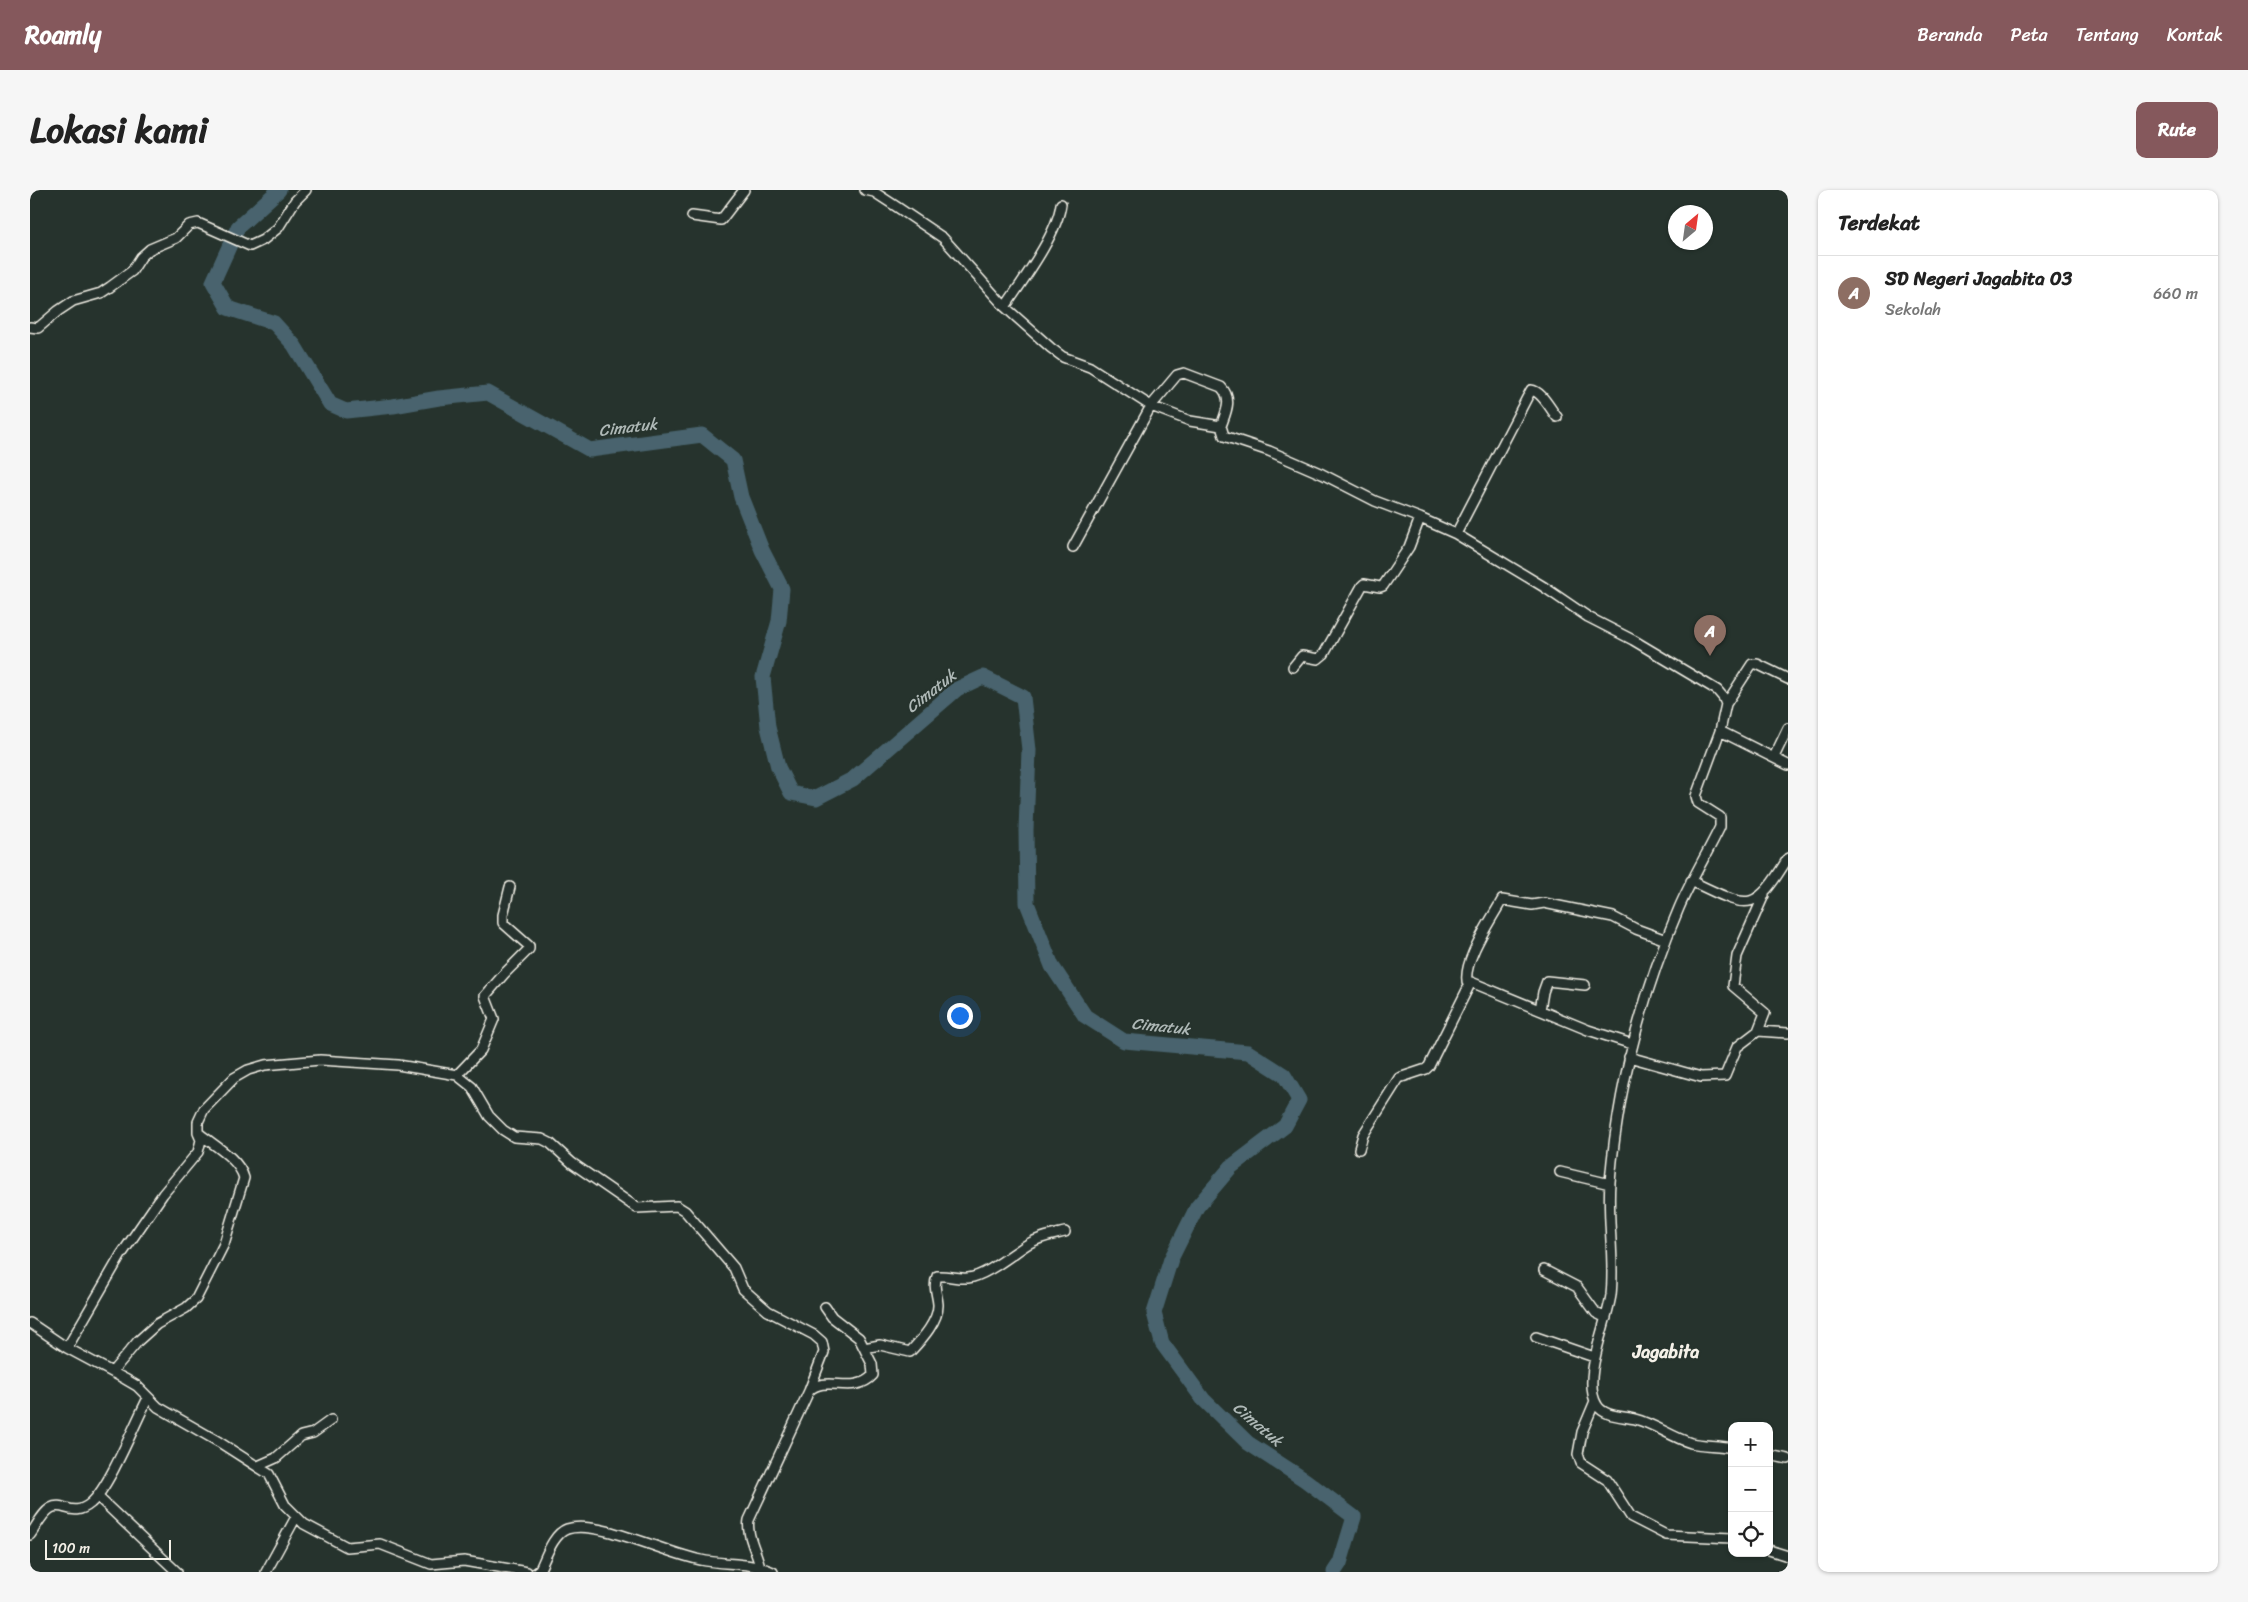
<!DOCTYPE html>
<html lang="id">
<meta charset="utf-8">
<style>
:root{--surface:#fff;--page:#f6f6f6;--text:#222;--muted:#767676;--line:#e0e0e0;--accent:#85585c}
body{margin:0;font-family:Sriracha,sans-serif;background:var(--page);color:var(--text)}
.controls{position:absolute;right:15px;bottom:15px;display:grid;overflow:hidden;border-radius:10px;box-shadow:0 1px 4px #0004}
.controls button{width:45px;height:45px;display:grid;place-items:center;padding:0;border:0;border-bottom:1px solid var(--line);background:var(--surface);color:var(--text);font:25px sans-serif}
.compass{position:absolute;left:1638px;top:15px;width:45px;height:45px;border-radius:50%;background:var(--surface);box-shadow:0 1px 4px #0004;rotate:29deg}
.scale{position:absolute;left:15px;bottom:12px;width:126px;box-sizing:border-box;padding-left:5px;border:2px solid #f4f1e8;border-top:0;font-size:14px;line-height:18px;white-space:nowrap;color:#f4f1e8;-webkit-text-stroke:4px #26332d;paint-order:stroke}
.you{position:absolute;left:929px;top:825px;width:18px;height:18px;margin:-12px;border:4px solid #fff;border-radius:50%;background:#1a73e8;box-shadow:0 0 0 8px #1a73e833}
.badge{display:grid;place-items:center;width:32px;height:32px;border-radius:50%;background:var(--accent);color:#fff;font-size:16px;font-weight:700}
.pin{position:absolute;translate:-50% -41px;filter:drop-shadow(0 1px 2px #0008)}
.pin::after{content:'';position:absolute;top:26px;width:18px;height:15px;background:inherit;clip-path:polygon(0 0,100% 0,50% 100%)}
.list{margin:0;padding:0;list-style:none}
h2{display:flex;justify-content:space-between;align-items:center;height:65px;margin:0;padding:0 20px;font-size:21px}
h2 small{font-size:16px;font-weight:400;color:var(--muted)}
.list li{display:grid;grid-template-columns:32px 1fr auto;gap:15px;align-items:center;box-sizing:border-box;height:75px;padding:0 20px;border-top:1px solid var(--line)}
.list b{display:block;font-size:19px;white-space:nowrap}
.list p{margin:0;font-size:16px;white-space:nowrap;color:var(--muted)}
.list em{font-size:16px;font-style:normal;color:var(--muted)}
.icon{flex:none;width:28px;height:28px;fill:none;stroke:currentColor;stroke-width:2;stroke-linecap:round;stroke-linejoin:round}
.map{position:relative;flex:none;width:1758px;height:1382px;overflow:hidden;border-radius:10px}
header{display:flex;align-items:center;gap:30px;box-sizing:border-box;height:70px;padding:0 25px;background:var(--accent);color:#fff}
header strong{font-size:24px}
nav{display:flex;gap:28px;margin-inline-start:auto;font-size:18px}
.intro{display:flex;align-items:center;justify-content:space-between;box-sizing:border-box;height:120px;padding:0 30px}
h1{margin:0;font-size:35px}
.button{padding:12px 22px;border-radius:10px;background:var(--accent);color:#fff;font-size:18px;font-weight:700}
main{display:flex;gap:30px;padding:0 30px}
aside{flex:1;background:var(--surface);border-radius:10px;box-shadow:0 1px 4px #0004}
.map>svg:first-child{display:block}
.lines{fill:none;stroke-linecap:round;stroke-linejoin:round}
.river{stroke:#48646e;stroke-width:15}
.street-casing{stroke:#f4f1e8;stroke-width:12}
.street{stroke:#26332d;stroke-width:9}
.labels{text-anchor:middle;dominant-baseline:central;stroke-width:4;stroke-linejoin:round;paint-order:stroke}
.water-label{font-size:16px;font-style:italic;fill:#afb9b7;stroke:#26332d}
.quarter-label{font-size:18px;font-weight:bold;fill:#f4f1e8;stroke:#26332d}
</style>
<header>
<strong>Roamly</strong>
<nav><a>Beranda</a><a>Peta</a><a>Tentang</a><a>Kontak</a></nav>
</header>
<div class="intro"><h1>Lokasi kami</h1><a class="button">Rute</a></div>
<main>
<div class="map">
<svg width="1758" height="1382" viewBox="0 0 1758 1382">
<rect width="100%" height="100%" fill="#26332d"/>
<filter id="ink" filterUnits="userSpaceOnUse"><feTurbulence type="fractalNoise" baseFrequency=".02" numOctaves="2"/><feDisplacementMap in="SourceGraphic" scale="10" xChannelSelector="R" yChannelSelector="G"/><feConvolveMatrix kernelMatrix="1 2 1 2 8 2 1 2 1" color-interpolation-filters="sRGB"/></filter>
<g filter="url(#ink)">
<g class="lines">
<path class="river" d="M249 0 208 37 183 92 198 118 244 133 264 155 300 214 316 221 363 216 409 208 458 203 560 260 672 245 703 270 711 307 732 360 752 399 749 431 733 487 738 537 748 577 761 603 786 608 823 589 927 499 953 487 993 507 999 560 996 640 997 713 1022 776 1055 826 1094 851 1218 862 1254 885 1269 910 1255 936 1201 977 1167 1017 1141 1069 1124 1123 1132 1153 1173 1209 1218 1253 1275 1290 1324 1327 1310 1373 1304 1382"/>
<defs>
<path id="street" d="M835 0 844 2 867 17 913 48 975 117 1021 158 1033 167 1060 177 1121 216 1160 231 1191 236 1194 246 1239 261 1292 284 1345 311 1390 328 1426 344 1514 397 1558 427 1603 450 1687 500 1693 507 1696 514 1690 541 1666 606 1668 613 1690 627V637C1677 664 1661 690 1649 718 1611 807 1588 895 1580 992 1577 1029 1585 1067 1581 1105 1577 1134 1551 1189 1567 1215 1574 1227 1593 1226 1605 1229 1625 1234 1641 1247 1661 1253 1674 1256 1688 1255 1702 1258
M662 26 691 30 714 0
M975 117C993 90 1027 45 1031 14
M0 137 8 138 28 121 43 111 71 103 80 97 102 81 111 67 120 59 146 48 159 35 168 33 220 56 233 50 248 38 265 11 276 0
M1426 344 1501 200C1512 201 1520 219 1527 227
M1043 357 1121 216 1147 185 1154 183 1191 197C1203 209 1196 222 1191 236
M1263 477 1272 466 1288 469 1294 464 1332 396 1334 394 1350 397 1353 396 1379 357 1390 328
M1696 514 1722 474H1727L1758 489
M1690 541 1758 575
M1744 567 1758 538
M1661 691C1719 718 1723 726 1758 668
M1438 795C1430 774 1462 729 1472 710L1502 715 1514 713 1583 727 1606 739 1636 750
M1510 820 1513 802 1517 791 1555 795
M1728 841 1758 843
M1599 867 1671 887 1695 886 1707 857 1728 841 1735 823 1703 796 1707 766 1734 705
M427 885 451 860 464 829 455 806 474 784 499 759V756L473 733V725L480 697
M1329 959 1333 945 1369 888 1396 879 1399 876 1441 792 1558 840 1602 854
M1530 982 1580 994
M1514 1080 1547 1097 1566 1123 1576 1128
M0 1133 37 1158 95 1189 107 1196 128 1217 189 1252 239 1284 255 1315 274 1334 317 1357 350 1354 401 1374 434 1371 497 1382
M1506 1147 1564 1167
M37 1158 91 1065 133 1004 168 962 171 950 168 943V932L174 919 204 888 218 880 235 875 290 870 368 875 427 885 442 897 459 926 473 940 484 947 512 949 520 953 542 973 607 1018 647 1016 655 1021 704 1078 713 1099 738 1121 784 1145 792 1152 794 1162 779 1201 719 1330C716 1345 727 1362 730 1377
M834 1158 850 1155 880 1162C891 1150 909 1131 908 1114 907 1103 903 1097 907 1086 917 1085 927 1089 938 1088 956 1086 982 1064 998 1054 1009 1047 1022 1045 1035 1042
M82 1182 108 1151 127 1134 156 1118 166 1109 194 1054 214 988C209 969 185 956 170 944
M779 1201C795 1184 824 1206 843 1185L842 1174 829 1148 802 1127 795 1117
M1565 1211 1552 1242 1548 1264 1551 1273 1577 1290 1601 1327 1636 1345 1702 1348
M1739 1265 1758 1269
M228 1276 246 1268 271 1246 283 1243 301 1230
M67 1306 147 1382
M0 1345C6 1337 12 1323 21 1318 34 1311 42 1329 61 1313 80 1296 105 1233 118 1208
M1739 1360 1758 1366
M236 1382 266 1327
M506 1382 510 1379C516 1367 523 1344 537 1339 567 1329 638 1364 671 1370 695 1375 721 1372 743 1382"/>
</defs>
<use href="#street" class="street-casing"/>
<use href="#street" class="street"/>
</g>
</g>
<g class="labels">
<g class="water-label">
<text transform="translate(598 237) rotate(-7)">Cimatuk</text>
<text transform="translate(901 501) rotate(-38)">Cimatuk</text>
<text transform="translate(1131 836) rotate(6)">Cimatuk</text>
<text transform="translate(1228 1234) rotate(40)">Cimatuk</text>
</g>
<g class="quarter-label">
<text x="1636" y="1162">Jagabita</text>
</g>
</g>
</svg>
<div class="controls">
<button>+</button>
<button>−</button>
<button><svg class="icon" aria-label="locate" viewBox="0 0 24 24"><circle cx="12" cy="12" r="6"/><path d="M12 2v4M12 18v4M2 12h4M18 12h4"/></svg></button>
</div>
<svg class="compass" viewBox="-18 -18 36 36"><path d="M0-13l5 13h-10z" fill="#e53935"/><path d="M0 13l5-13h-10z" fill="#767676"/></svg>
<div class="scale">100 m</div>
<div class="you"></div>
<div class="pin badge" style="left:1680px;top:466px;background:#8d6e63">A</div>
</div>
<aside>
<h2>Terdekat<small></small></h2>
<ul class="list">
<li><span class="badge" style="background:#8d6e63">A</span><div><b>SD Negeri Jagabita 03</b><p>Sekolah</p></div><em>660 m</em></li>
</ul>
</aside>
</main>
